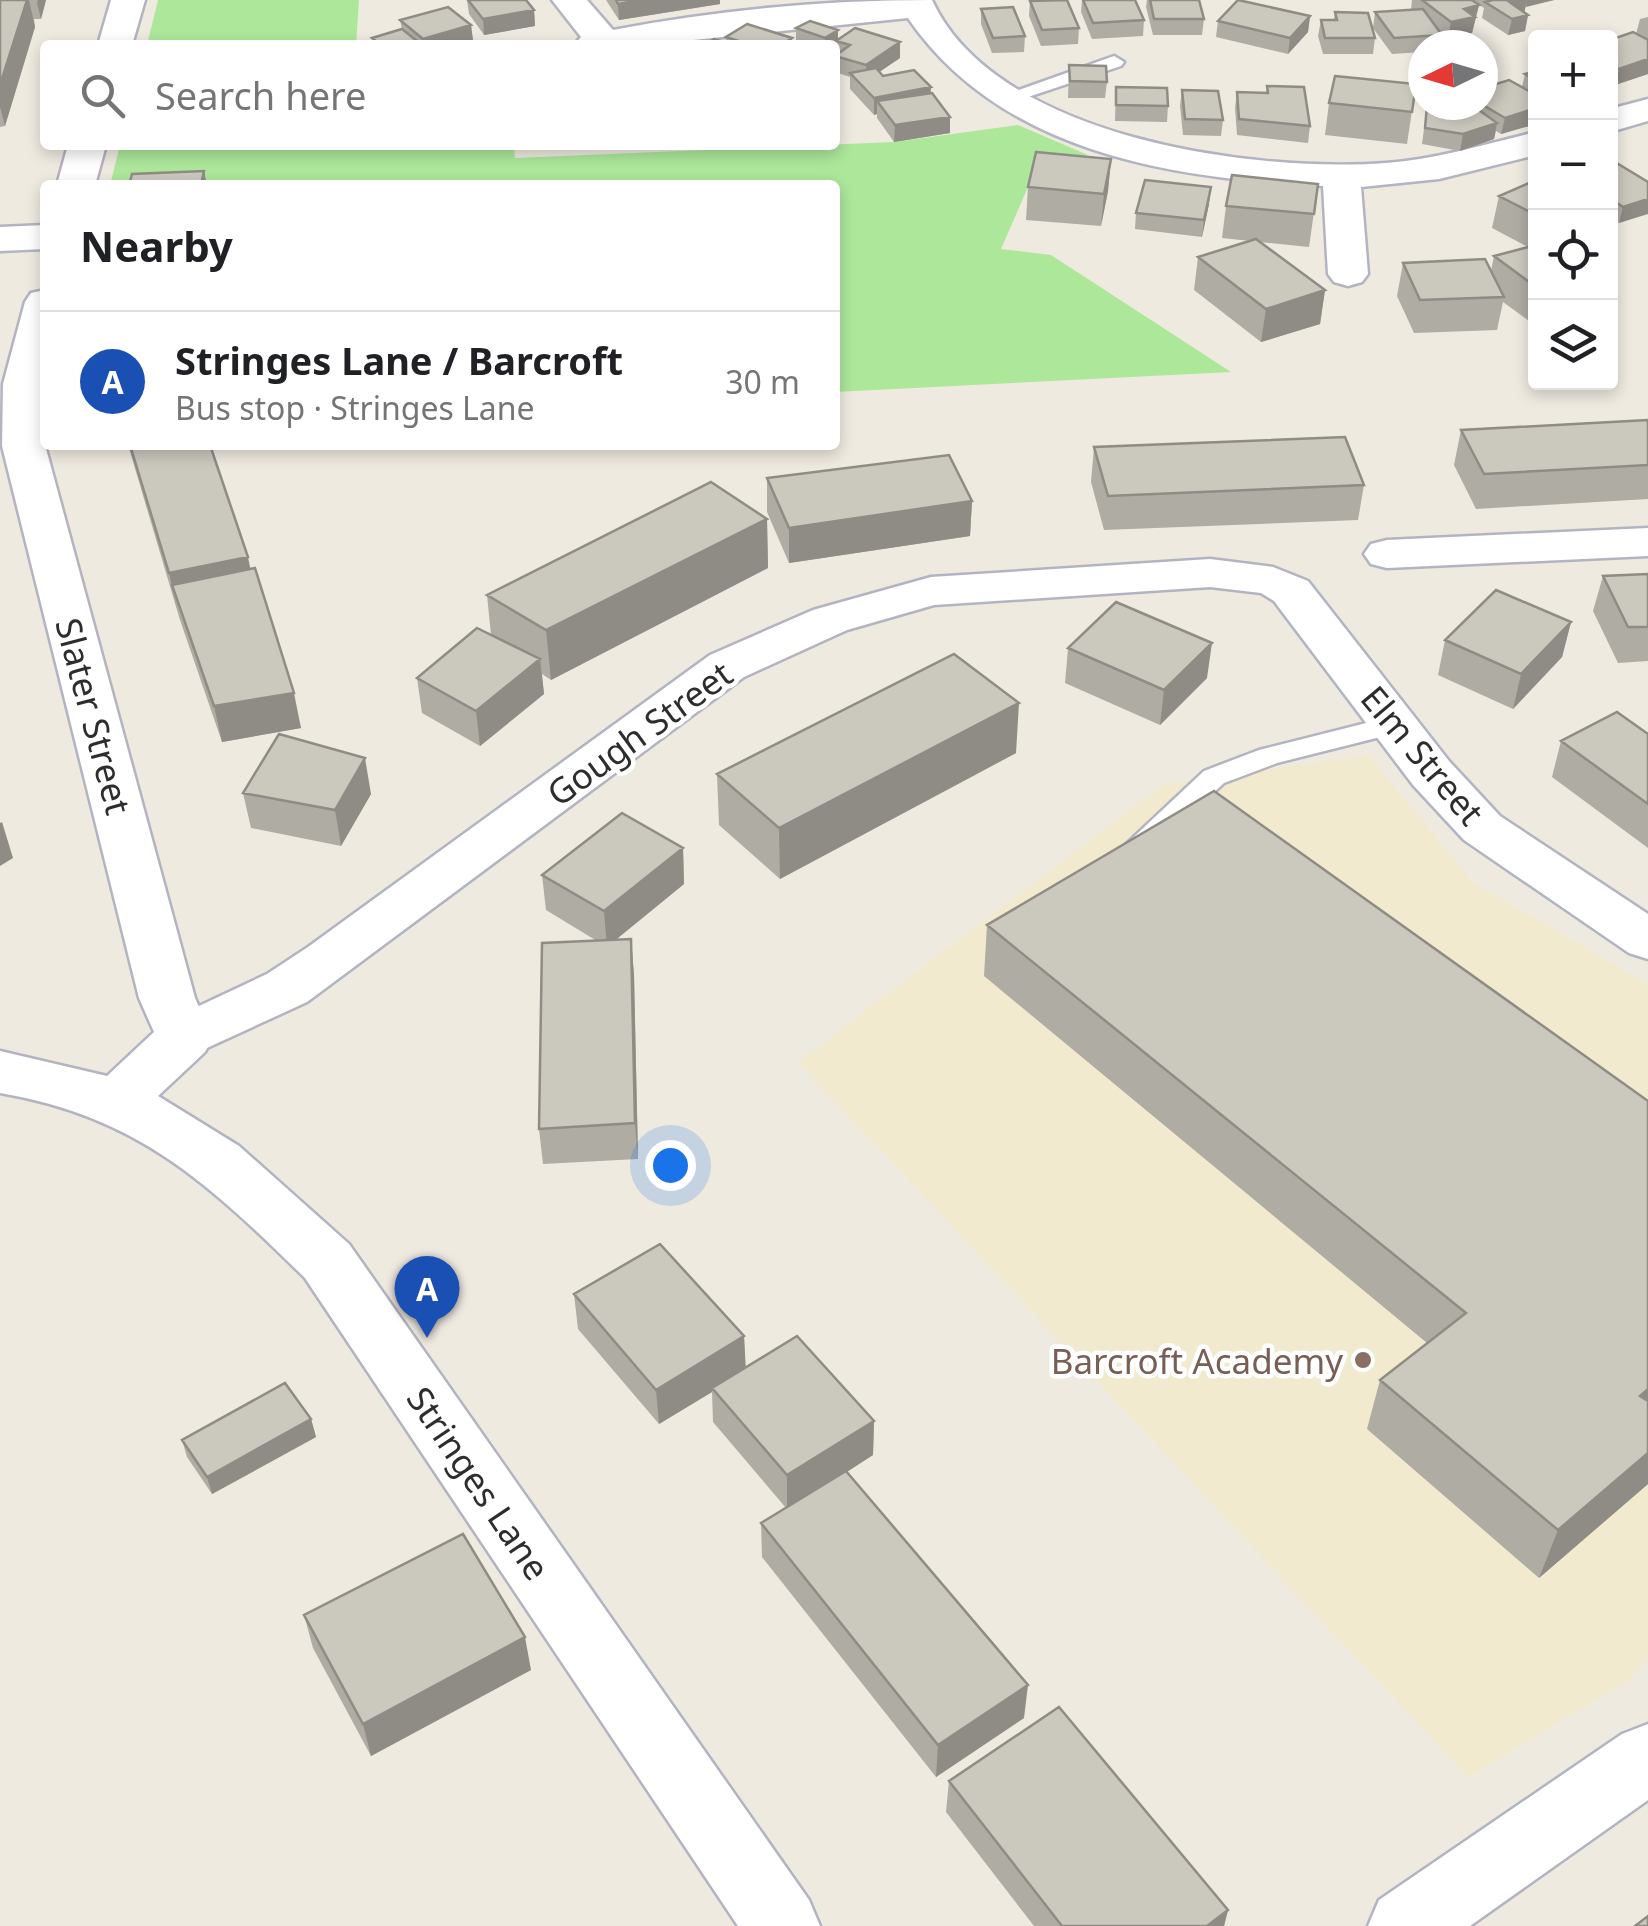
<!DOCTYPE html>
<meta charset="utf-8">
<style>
:root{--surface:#fff;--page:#f6f6f6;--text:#202124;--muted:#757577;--line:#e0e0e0;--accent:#3d4bff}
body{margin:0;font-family:"Noto Sans",sans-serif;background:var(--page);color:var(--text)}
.controls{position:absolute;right:30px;top:30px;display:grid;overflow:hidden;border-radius:10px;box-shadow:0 5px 15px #0003}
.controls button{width:90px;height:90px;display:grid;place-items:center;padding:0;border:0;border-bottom:2px solid var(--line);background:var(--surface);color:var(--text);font:50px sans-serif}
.compass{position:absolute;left:1408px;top:30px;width:90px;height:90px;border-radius:50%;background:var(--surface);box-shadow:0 5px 15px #0003;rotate:265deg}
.you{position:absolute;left:670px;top:1165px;width:35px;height:35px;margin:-25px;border:8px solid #fff;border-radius:50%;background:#1a73e8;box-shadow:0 0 0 15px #1a73e833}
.badge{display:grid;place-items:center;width:65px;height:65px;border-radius:50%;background:var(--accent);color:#fff;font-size:32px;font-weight:700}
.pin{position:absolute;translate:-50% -82px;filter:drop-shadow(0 2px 5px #0008)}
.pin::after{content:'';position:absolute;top:52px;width:35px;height:30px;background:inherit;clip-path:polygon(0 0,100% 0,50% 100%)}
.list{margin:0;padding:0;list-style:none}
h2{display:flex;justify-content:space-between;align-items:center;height:130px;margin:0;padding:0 40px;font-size:42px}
h2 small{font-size:32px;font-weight:400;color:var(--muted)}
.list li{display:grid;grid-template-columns:65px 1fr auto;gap:30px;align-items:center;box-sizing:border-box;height:140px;padding:0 40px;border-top:2px solid var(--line)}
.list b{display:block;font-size:38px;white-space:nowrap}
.list p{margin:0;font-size:32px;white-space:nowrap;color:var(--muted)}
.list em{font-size:32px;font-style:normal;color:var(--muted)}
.icon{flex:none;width:55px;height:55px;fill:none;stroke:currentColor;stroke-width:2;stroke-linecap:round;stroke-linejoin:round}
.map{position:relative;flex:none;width:1648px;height:1926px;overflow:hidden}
.search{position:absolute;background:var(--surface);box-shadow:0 5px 15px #0003;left:40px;top:40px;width:800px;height:110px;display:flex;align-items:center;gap:25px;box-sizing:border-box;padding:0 35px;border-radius:10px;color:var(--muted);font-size:38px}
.panel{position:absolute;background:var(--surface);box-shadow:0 5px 15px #0003;left:40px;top:180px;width:800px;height:270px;border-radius:10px}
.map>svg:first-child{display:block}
.education{fill:#f1eacf}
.green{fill:#ace79a}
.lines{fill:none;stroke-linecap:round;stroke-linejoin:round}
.lane-casing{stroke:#b3b4c1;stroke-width:5}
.street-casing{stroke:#b3b4c1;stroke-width:5}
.secondary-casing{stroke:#b3b4c1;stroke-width:5}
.lane{fill:#fff;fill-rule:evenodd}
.street{fill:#fff;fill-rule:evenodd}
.secondary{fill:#fff;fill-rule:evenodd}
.wall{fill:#afaca3}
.shaded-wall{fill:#8e8c85}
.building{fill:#cbc8be;stroke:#8e8c85;stroke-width:2.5}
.education-dot{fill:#8d6e63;stroke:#fff;stroke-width:4}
.labels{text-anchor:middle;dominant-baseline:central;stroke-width:9;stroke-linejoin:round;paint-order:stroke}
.street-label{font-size:35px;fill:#2d2d2d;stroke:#fff}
.education-label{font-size:35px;fill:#785e54;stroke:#fff;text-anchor:end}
</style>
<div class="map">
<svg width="1648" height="1926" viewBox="0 0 1648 1926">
<rect width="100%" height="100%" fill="#efeae0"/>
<path class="education" d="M1368 755 1474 883 1648 984V1658L1626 1682 1468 1777 798 1062 1164 784Z"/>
<path class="green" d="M158 0H359L356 45H147Z
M1018 125 1088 155 1059 159 1035 171 1001 249 1051 255 1231 372 835 392V185H110L120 145H514L515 158 894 142Z"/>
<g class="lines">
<defs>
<path id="lane" d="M1114 56 1124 62 1121 66 1013 102 996 98Z
M1394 716 1408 725 1404 731 1277 763 1224 783 1147 854H1127L1123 847 1204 771 1259 750Z"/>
<path id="street" d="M111 0H145L132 45H98Z
M552 0H587L613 30C717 10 826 0 932 0 995 138 1253 173 1386 163 1437 159 1486 144 1536 132V155L1439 179 1361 187 1368 274 1362 282 1348 286 1334 282 1328 274 1323 186C1171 179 1000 152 908 18L645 45H574L581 37Z
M1648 99V121L1610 132V109Z
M68 145H106L95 185H57Z
M45 225V249L0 251V227Z
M1648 528V556L1387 568 1371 564 1364 554 1371 544 1387 540Z
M1210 559 1273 567 1308 581 1449 761 1500 816 1648 914V959L1629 953 1464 840 1413 785 1274 601 1261 593 1210 587 934 605 847 630 744 677 307 1002 185 1058 165 1052 157 1037 165 1022 267 974 308 947 710 655 813 610 931 577Z
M1648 1724V1800L1470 1926H1368L1379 1900 1622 1734Z"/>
<path id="secondary" d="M45 290V445L195 998 213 1037 205 1052 158 1096 239 1146 349 1244 809 1900 820 1926H738L305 1278C208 1183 139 1117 0 1093V1051L107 1076 154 1032 139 998 2 446 3 384 25 302 31 293Z"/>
</defs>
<use href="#lane" class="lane-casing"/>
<use href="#street" class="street-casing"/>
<use href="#secondary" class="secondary-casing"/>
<use href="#lane" class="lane"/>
<use href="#street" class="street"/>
<use href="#secondary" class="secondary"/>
</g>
<path class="wall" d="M0 0H46L41 19H34L35 27 5 126 0 127Z
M467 0 534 10 535 26 484 35 469 14Z
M606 0H720V4L619 20Z
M1082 0H1135L1144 20 1143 36 1092 39 1081 12Z
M1147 0H1199L1204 19 1202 35H1153L1146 7Z
M1412 0H1472L1479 5 1472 33 1448 38 1439 31 1442 35 1440 45H1423V52L1392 54 1373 28 1375 12 1411 10Z
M1472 0H1554L1526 6 1524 13 1528 15 1525 31 1508 35 1482 18 1484 8Z
M1030 1 1079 28 1078 44 1041 46 1029 16Z
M981 9 1025 36 1024 52 992 53 981 24Z
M1335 12 1375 38 1373 54H1323L1318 36 1321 20H1334Z
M1310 16 1308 32 1288 54 1216 37 1218 21Z
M1648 17V74L1615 85 1610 82V40L1636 34 1640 19Z
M400 20 471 25 473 41 459 45H373L372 38 402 29Z
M796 28 900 58 879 72 883 76 931 94 950 133 894 142 877 118V114L874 115 850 89V77L835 72V45L796 44Z
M726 37 792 38V45H704L726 43Z
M1069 65 1107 82 1105 98H1068Z
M1536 71V124L1501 134 1496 131 1494 139 1460 151 1422 144 1427 106 1483 105 1522 87 1525 74Z
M1416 84 1407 144 1325 135 1329 103Z
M1267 86 1310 126 1308 143 1237 135 1235 108 1237 92 1266 93Z
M1116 87 1168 106 1167 122 1115 121Z
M1182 90 1223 120 1221 136 1183 135 1180 106Z
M1111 159 1108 191 1101 226 1026 220 1028 187Z
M1610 159 1648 182 1619 223 1610 218Z
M1536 180V319L1529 321 1503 302 1497 330 1414 333 1397 296 1403 263 1491 271 1494 256 1528 247 1492 228 1499 196Z
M1318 184 1309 247 1259 242 1325 290 1320 324 1261 342 1194 290 1198 257 1250 241 1222 238 1226 206Z
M1209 204 1202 237 1135 229 1136 213Z
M1648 420V499L1476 509 1454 465 1461 430Z
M128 445H210L301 728 222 742 180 620Z
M1094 447 1364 485 1358 520 1104 530 1091 482Z
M767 478 972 501 970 536 789 563 767 512Z
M767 519 768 568 551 680 542 674 544 694 480 746 422 713 417 678 491 635 487 595Z
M1648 574V661L1618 663 1593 611 1603 576Z
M1571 622 1562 657 1513 709 1438 675 1445 640Z
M1068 648 1207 678 1160 725 1065 683Z
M1648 734V848L1552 777 1561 741Z
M1016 753 780 879 719 825 717 774Z
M243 793 371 794 341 846 251 828Z
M683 848 684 884 615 940 631 939 634 975 638 1159 543 1164 539 1129 597 941 546 910 542 875Z
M987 925 1648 1101V1484L1539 1578 1367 1429 1380 1380 1427 1343 984 976Z
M574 1294 744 1336 745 1367 874 1421 873 1455 847 1472 1024 1718 936 1777 762 1557 761 1523 786 1508 713 1422 712 1392 659 1424 578 1329Z
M311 1419 316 1437 212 1494 187 1457 182 1440Z
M304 1615 531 1670 371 1756 313 1648Z
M949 1781 1228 1910 1224 1926H1034L946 1812Z"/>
<path class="shaded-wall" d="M27 0H29L35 27 5 126 0 107V85Z
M38 0H46L41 19 37 3Z
M644 0H720V4L619 20 618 4Z
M1513 0H1527L1524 13 1508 1Z
M1527 0H1554L1526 7Z
M1479 5 1472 33 1448 38 1451 22 1464 9Z
M534 10 535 26 484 35 483 19Z
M1528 15 1525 31 1508 35 1512 19Z
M1310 16 1308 32 1288 54 1290 38Z
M471 25 473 41 459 45H424L423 39Z
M838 30V42L836 41V47L835 45H825V38Z
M792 38V45H781Z
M900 42V58L866 81V65Z
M1648 59V74L1615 85 1619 69Z
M931 87 930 104 877 101V114L874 115V98Z
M1536 108V124L1501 134 1505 118Z
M950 117V133L894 142 895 125Z
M1497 123 1494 139 1460 151 1463 134Z
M1111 159 1108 191 1101 226 1104 194Z
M204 171 207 185H201Z
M1211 187 1209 204 1202 237 1204 220Z
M1648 199V214L1619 223 1623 207Z
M1325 290 1320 324 1261 342 1266 309Z
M1536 292V319L1529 321Z
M972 501 970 536 789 563V528Z
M767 519 768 568 551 680 546 630Z
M248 557 255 592 172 585 177 608 169 573Z
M1571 622 1562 657 1513 709 1521 674Z
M1212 643 1207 678 1160 725 1164 690Z
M540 659 544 694 480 746 476 711Z
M294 693 301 728 222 742 214 706Z
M1019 703 1016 753 780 879 779 828Z
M365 758 371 794 341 846 335 810Z
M2 822 13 858 0 866V823Z
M683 848 684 884 607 947 604 911Z
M631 939 634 975 638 1159 635 1123Z
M744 1336 746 1371 712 1388V1392L659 1424 656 1390Z
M1648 1389V1422L1640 1396Z
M311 1419 316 1437 212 1494 207 1477Z
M874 1421 873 1455 787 1510V1475Z
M1648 1453V1484L1539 1578 1558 1530Z
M525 1637 531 1670 371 1756 363 1724Z
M1028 1685 1024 1718 936 1777 938 1745Z
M1228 1910 1224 1926H1207Z"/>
<path class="building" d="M0 0H27L0 85Z
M468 0H526L534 10 483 19Z
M616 0H644L618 4Z
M1067 0 1079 28 1042 30 1030 1Z
M1083 0H1135L1144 20 1093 23Z
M1150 0H1199L1204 19H1154Z
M1238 0 1310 16 1290 38 1218 21Z
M1422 0H1472L1479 5 1464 9 1475 17 1451 22Z
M1493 0H1513L1508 1 1528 15 1512 19 1485 2Z
M448 7 471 25 423 39 400 20Z
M1013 7 1025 36 993 38 981 9Z
M1423 9 1442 35 1394 38 1375 12Z
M1335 12 1368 13 1375 38H1325L1321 20H1337Z
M810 21 838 30 825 38 796 28Z
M747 24 792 38 781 45H751L726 37Z
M855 28 900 42 866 65 835 56 850 45 836 41Z
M402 29 422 45H381L372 38Z
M1633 32 1648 40V59L1619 69 1610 64V40Z
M714 39 732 45H704Z
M1069 65 1106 66 1107 82 1070 81Z
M876 68 883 76 914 70 931 87 874 98 850 73Z
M1536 71V80L1525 74Z
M1335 76 1416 84 1412 112 1329 103Z
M1509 80 1536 95V108L1505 118 1483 105V88Z
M1267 86 1304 87 1310 126 1239 119 1237 92 1268 93Z
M1116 87 1167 88 1168 106 1116 105Z
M1182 90 1218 91 1223 120 1185 119Z
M932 93 950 117 895 125 877 101Z
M1440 105H1472L1497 123 1463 134 1425 128 1427 106 1446 110Z
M1036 152 1111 159 1104 194 1028 187Z
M1610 159 1648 182V199L1623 207 1613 200 1615 191 1610 189Z
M204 171 201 185H129L132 174Z
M1232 175 1318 184 1314 214 1226 206Z
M1145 180 1211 187 1204 220 1136 213Z
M1536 180V215L1499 196Z
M1256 239 1325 290 1266 309 1198 257Z
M1536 245V287L1494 256Z
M1485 259 1504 297 1420 300 1403 263Z
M1648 420V465L1484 474 1461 430Z
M1345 437 1364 485 1108 496 1094 447Z
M130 445H210L248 557 169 573Z
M949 455 972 501 789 528 767 478Z
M711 482 767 519 546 630 487 595Z
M255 568 294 693 214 706 172 585Z
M1648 574V627H1628L1603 576Z
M1496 590 1571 622 1521 674 1445 640Z
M1116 602 1212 643 1164 690 1068 648Z
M477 628 540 659 476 711 417 678Z
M954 654 1019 703 779 828 717 774Z
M1617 712 1648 734V804L1561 741Z
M279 734 365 758 335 810 243 793Z
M1214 791 1648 1101V1389L1640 1396 1648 1401V1453L1558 1530 1380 1380 1466 1313 987 925Z
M622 813 683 848 604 911 542 875Z
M631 939 635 1123 539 1129 542 943Z
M660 1244 744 1336 656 1390 574 1294Z
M797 1336 874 1421 787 1475 712 1388Z
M285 1383 311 1419 207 1477 182 1440Z
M846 1471 1028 1685 938 1745 761 1523Z
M463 1534 525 1637 363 1724 304 1615Z
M1059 1707 1228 1910 1207 1926H1062L949 1781Z
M1648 1916V1926H1635Z"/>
<circle class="education-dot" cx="1363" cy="1360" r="10"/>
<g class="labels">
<g class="street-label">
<text transform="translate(94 716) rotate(75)">Slater Street</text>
<text transform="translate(639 733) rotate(-36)">Gough Street</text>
<text transform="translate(1423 755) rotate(50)">Elm Street</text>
<text transform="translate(479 1483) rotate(56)">Stringes Lane</text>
</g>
<g class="education-label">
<text x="1343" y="1360">Barcroft Academy</text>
</g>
</g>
</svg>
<div class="controls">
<button>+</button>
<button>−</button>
<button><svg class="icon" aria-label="locate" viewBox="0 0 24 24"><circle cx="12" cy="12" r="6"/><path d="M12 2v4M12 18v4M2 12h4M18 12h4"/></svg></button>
<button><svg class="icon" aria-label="layers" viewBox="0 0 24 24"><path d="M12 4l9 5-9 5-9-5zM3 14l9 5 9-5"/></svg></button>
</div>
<svg class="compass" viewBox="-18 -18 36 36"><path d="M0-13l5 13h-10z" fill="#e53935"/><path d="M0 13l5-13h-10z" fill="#757577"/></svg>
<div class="you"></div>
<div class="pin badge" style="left:427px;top:1338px;background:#1a4fb4">A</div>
<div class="search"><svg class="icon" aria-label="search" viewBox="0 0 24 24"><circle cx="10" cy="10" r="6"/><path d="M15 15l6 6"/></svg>Search here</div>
<section class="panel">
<h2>Nearby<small></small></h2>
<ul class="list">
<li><span class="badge" style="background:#1a4fb4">A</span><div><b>Stringes Lane / Barcroft</b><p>Bus stop · Stringes Lane</p></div><em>30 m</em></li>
</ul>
</section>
</div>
